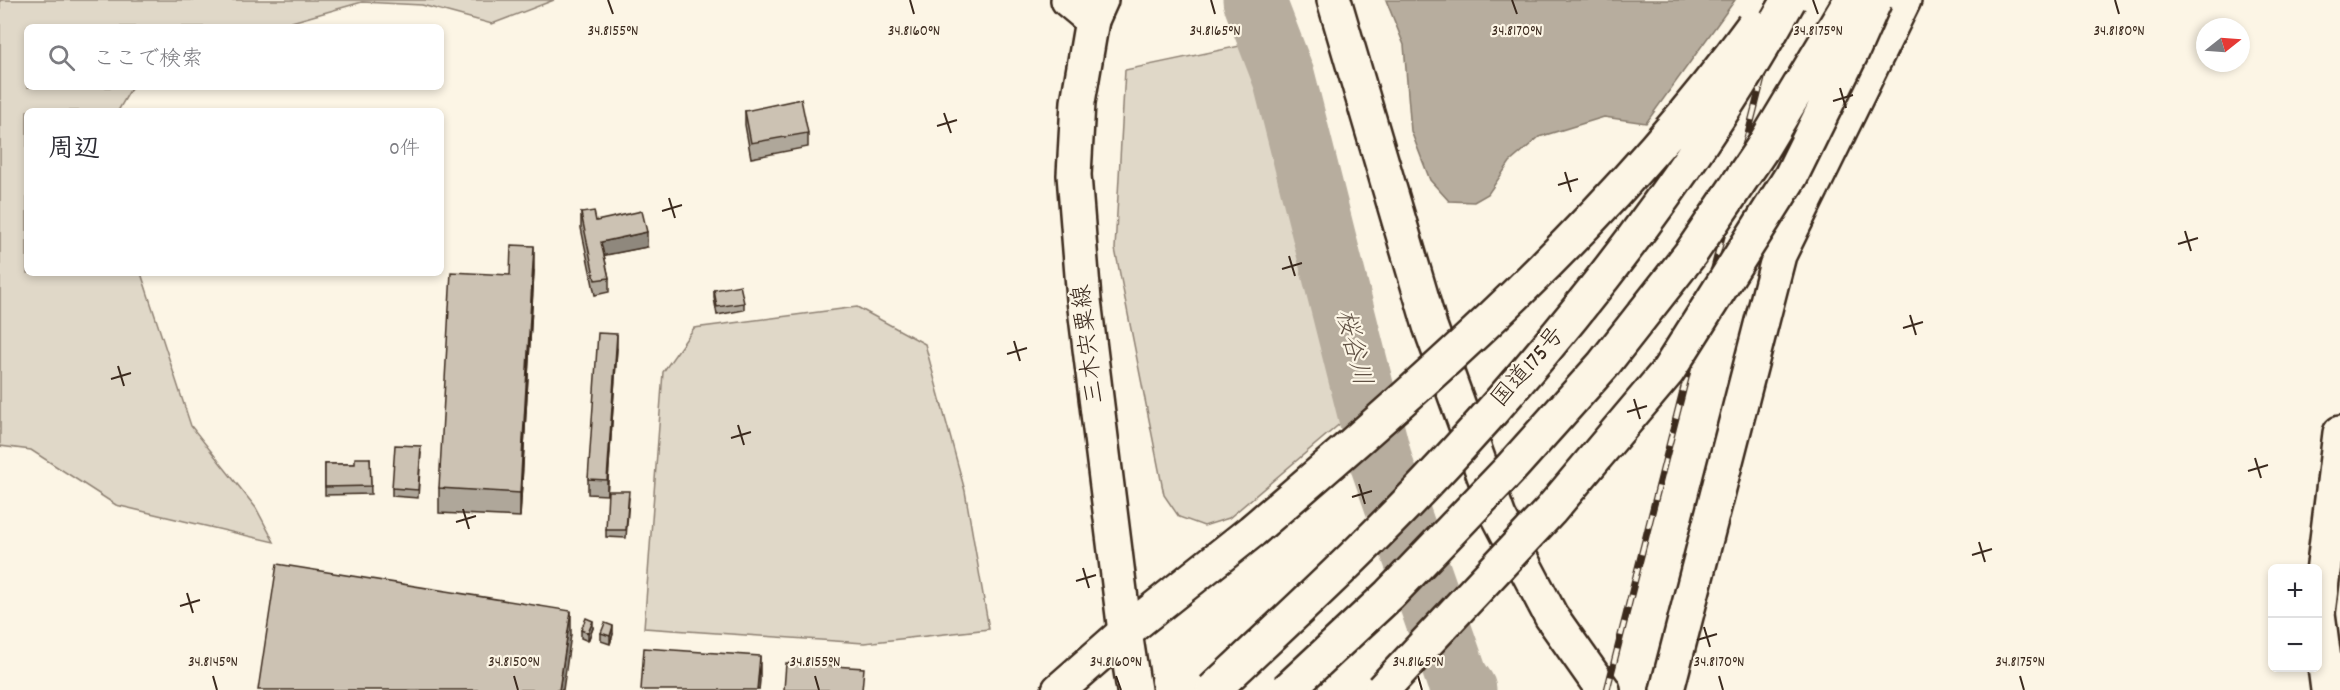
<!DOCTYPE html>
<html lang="ja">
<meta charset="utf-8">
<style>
:root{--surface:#fff;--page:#f2f2f3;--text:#2b2b33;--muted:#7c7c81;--line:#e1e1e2}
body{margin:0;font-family:Dekko,"Klee One",sans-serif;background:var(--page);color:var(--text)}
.controls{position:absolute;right:18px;bottom:18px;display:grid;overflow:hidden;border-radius:9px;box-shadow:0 3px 9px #0003}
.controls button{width:54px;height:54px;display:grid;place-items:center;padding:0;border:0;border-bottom:2px solid var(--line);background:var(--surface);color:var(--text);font:30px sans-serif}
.compass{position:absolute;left:2196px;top:18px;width:54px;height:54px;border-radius:50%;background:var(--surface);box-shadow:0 3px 9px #0003;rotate:73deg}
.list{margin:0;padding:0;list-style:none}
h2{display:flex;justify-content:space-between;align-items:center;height:78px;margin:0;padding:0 24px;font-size:26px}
h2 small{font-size:20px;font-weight:400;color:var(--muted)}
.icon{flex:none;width:33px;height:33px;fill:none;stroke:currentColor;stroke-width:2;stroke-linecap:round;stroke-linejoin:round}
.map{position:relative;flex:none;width:2340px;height:690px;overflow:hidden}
.search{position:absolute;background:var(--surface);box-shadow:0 3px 9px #0003;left:24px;top:24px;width:420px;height:66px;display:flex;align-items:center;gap:15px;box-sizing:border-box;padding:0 21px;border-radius:9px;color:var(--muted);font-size:22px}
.panel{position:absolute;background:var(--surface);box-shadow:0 3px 9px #0003;left:24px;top:108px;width:420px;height:168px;border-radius:9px}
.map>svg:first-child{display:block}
.green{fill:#e0d8c8;stroke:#8e8173;stroke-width:1.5}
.water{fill:#b7ad9e;stroke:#85796b;stroke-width:1.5}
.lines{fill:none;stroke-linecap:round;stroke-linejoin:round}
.river{stroke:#b7ad9e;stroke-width:63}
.minor-casing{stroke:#3b2a1e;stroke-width:38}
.tertiary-casing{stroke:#3b2a1e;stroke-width:38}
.primary-casing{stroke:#3b2a1e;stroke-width:38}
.trunk-casing{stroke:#3b2a1e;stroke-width:38}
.minor{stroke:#fcf5e5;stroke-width:33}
.tertiary{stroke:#fcf5e5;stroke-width:33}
.primary{stroke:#fcf5e5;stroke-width:33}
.trunk{stroke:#fcf5e5;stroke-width:33}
.rail-casing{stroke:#3b2a1e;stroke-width:7}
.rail{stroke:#fcf5e5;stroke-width:4.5;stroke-dasharray:14;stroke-linecap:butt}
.trunk-bridge-casing{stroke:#3b2a1e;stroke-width:38;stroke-linecap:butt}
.trunk-bridge{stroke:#fcf5e5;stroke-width:33}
.wall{fill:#afa79a;stroke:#3b2a1e;stroke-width:1.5}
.shaded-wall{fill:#8f887d;stroke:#3b2a1e;stroke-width:1.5}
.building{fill:#ccc2b3;stroke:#3b2a1e;stroke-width:1.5}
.ticks{fill:none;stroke:#3b2a1e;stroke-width:2}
.labels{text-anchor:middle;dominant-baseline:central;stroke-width:4.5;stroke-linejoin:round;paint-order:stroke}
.street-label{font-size:24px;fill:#3b2a1e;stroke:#fcf5e5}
.water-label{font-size:26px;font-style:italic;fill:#605144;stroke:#fcf5e5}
.ticks-label{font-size:15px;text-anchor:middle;fill:#3b2a1e;stroke:#fcf5e5;stroke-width:4.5;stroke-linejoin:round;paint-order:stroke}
</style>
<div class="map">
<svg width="2340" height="690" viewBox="0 0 2340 690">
<rect width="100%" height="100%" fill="#fcf5e5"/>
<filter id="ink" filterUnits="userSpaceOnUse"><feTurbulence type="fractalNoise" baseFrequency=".0167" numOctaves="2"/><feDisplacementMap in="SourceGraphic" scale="12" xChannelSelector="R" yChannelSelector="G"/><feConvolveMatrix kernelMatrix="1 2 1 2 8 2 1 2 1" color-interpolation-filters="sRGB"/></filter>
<g filter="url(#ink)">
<path class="green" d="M0 0H554L492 24 422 5 362 2 274 27H27V87H132L118 111H27V273H141L191 426 256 508 274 542 116 505 31 450 0 446Z
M1249 44 1299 195 1349 416 1229 518 1204 526 1179 517 1164 495 1115 249 1125 70Z
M857 307 925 344 965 491 989 629 864 643 644 628 663 372 694 328Z"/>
<path class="water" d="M1386 0H1735L1646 123 1604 117 1539 137 1510 162 1488 194 1474 202 1449 201 1430 180 1411 131 1404 45Z"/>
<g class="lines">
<path class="river" d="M1254 0 1284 78 1382 465 1457 678 1465 690"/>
<defs>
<path id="minor" d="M1068 0 1092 20
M1334 0 1430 326 1499 517 1551 616 1603 690
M1667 690 1779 255 1904 0"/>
<path id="tertiary" d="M2328 690 2318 613 2340 433"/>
<path id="primary" d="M1101 0 1092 20 1078 102 1074 175 1084 300 1125 632 1134 690"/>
<path id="trunk" d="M1059 690 1125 632 1252 531"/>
</defs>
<use href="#minor" class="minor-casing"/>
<use href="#tertiary" class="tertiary-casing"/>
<use href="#primary" class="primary-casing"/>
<use href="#trunk" class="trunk-casing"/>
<use href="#minor" class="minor"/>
<use href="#tertiary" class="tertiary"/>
<use href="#primary" class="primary"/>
<use href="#trunk" class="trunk"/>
<defs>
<path id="rail" d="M1607 690 1782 0"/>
</defs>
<use href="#rail" class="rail-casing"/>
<use href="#rail" class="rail"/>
<defs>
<path id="trunk-bridge" d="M1252 531C1429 380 1616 215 1753 26
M1213 690C1297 611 1382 533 1459 448 1583 312 1699 162 1789 0
M1287 690 1389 595 1509 470 1603 365 1691 253 1761 150 1851 0
M1382 690 1550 511 1668 371 1791 176 1852 52 1875 0"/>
</defs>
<use href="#trunk-bridge" class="trunk-bridge-casing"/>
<use href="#trunk-bridge" class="trunk-bridge"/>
</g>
<path class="wall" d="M745 111 808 133V147L751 158 745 125Z
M581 213 647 247 604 255 609 278V292L595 295 581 228Z
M534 271 520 517 439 513V488L510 275Z
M714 290 744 303V310L717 315 714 298Z
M617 348 607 495 588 494V479Z
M421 454 418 498 392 496V488Z
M370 458 371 494 325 495V464H355Z
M629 499 626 538 606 537V530Z
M593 628 588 641 581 638V630Z
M601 633 613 634 610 644 601 641Z"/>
<path class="shaded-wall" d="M647 232V247L601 256V242Z
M534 246V271L520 517V493Z
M617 334V348L607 495V480Z
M571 611V635L563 690H559Z
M593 621V628L588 641V633Z
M613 626V634L610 644V636Z
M760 656V681L759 690H757Z"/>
<path class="building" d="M801 99 808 133 751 143 745 111Z
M594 211 596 221 642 211 647 232 601 242 609 278 595 280 581 213Z
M511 245 534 246 520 493 439 488 451 272 510 275Z
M740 285 744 303 717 307 714 290Z
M598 333 617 334 607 480 588 479Z
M395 445 421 446 418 490 392 488Z
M355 458H370L371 486 325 487V464H355Z
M608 491H629L626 530H606Z
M277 564 571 611 559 690H258Z
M586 618 593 621 588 633 581 630Z
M605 623 613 626 610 636 601 633Z
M644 648 760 656 757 690H641Z
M786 663 864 668 862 690H784Z"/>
</g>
<path class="ticks" d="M608 0 613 14M910 0 914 14M1211 0 1215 14M1512 0 1517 14M1813 0 1818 14M2115 0 2119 14M1840 88 1846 108M1833 101 1853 95M944 113 951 133M937 126 957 120M1565 172 1571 192M1558 185 1578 179M669 198 675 218M662 211 682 205M2185 231 2191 251M2178 244 2198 238M1289 256 1295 276M1282 269 1302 263M1910 315 1916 335M1903 328 1923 322M1014 341 1020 361M1007 354 1027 348M118 366 124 386M111 379 131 373M1634 399 1640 419M1627 412 1647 406M738 425 744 445M731 438 751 432M2255 458 2261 478M2248 471 2268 465M1359 484 1365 504M1352 497 1372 491M463 509 469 529M456 522 476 516M1979 542 1985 562M1972 555 1992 549M1083 568 1089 588M1076 581 1096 575M187 593 193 613M180 606 200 600M1704 627 1710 647M1697 640 1717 634M213 676 217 690M514 676 518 690M815 676 819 690M1116 676 1121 690M1418 676 1422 690M1719 676 1723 690M2020 676 2024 690"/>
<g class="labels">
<g class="street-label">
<text transform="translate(1090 344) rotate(-97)">三木宍粟線</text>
<text transform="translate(1529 368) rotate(-49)">国道175号</text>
</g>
<g class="water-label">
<text transform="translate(1352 348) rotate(76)">桜谷川</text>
</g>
</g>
<g class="ticks-label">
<text x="613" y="35">34.8155°N</text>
<text x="914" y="35">34.8160°N</text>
<text x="1215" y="35">34.8165°N</text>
<text x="1517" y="35">34.8170°N</text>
<text x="1818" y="35">34.8175°N</text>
<text x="2119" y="35">34.8180°N</text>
<text x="213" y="666">34.8145°N</text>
<text x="514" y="666">34.8150°N</text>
<text x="815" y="666">34.8155°N</text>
<text x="1116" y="666">34.8160°N</text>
<text x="1418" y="666">34.8165°N</text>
<text x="1719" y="666">34.8170°N</text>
<text x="2020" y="666">34.8175°N</text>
</g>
</svg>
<div class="controls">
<button>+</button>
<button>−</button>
</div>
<svg class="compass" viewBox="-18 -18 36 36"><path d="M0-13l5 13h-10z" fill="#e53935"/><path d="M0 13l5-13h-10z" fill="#7c7c81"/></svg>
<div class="search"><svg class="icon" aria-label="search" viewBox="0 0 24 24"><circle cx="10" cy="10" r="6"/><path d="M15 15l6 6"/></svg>ここで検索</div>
<section class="panel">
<h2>周辺<small>0件</small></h2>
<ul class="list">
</ul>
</section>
</div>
